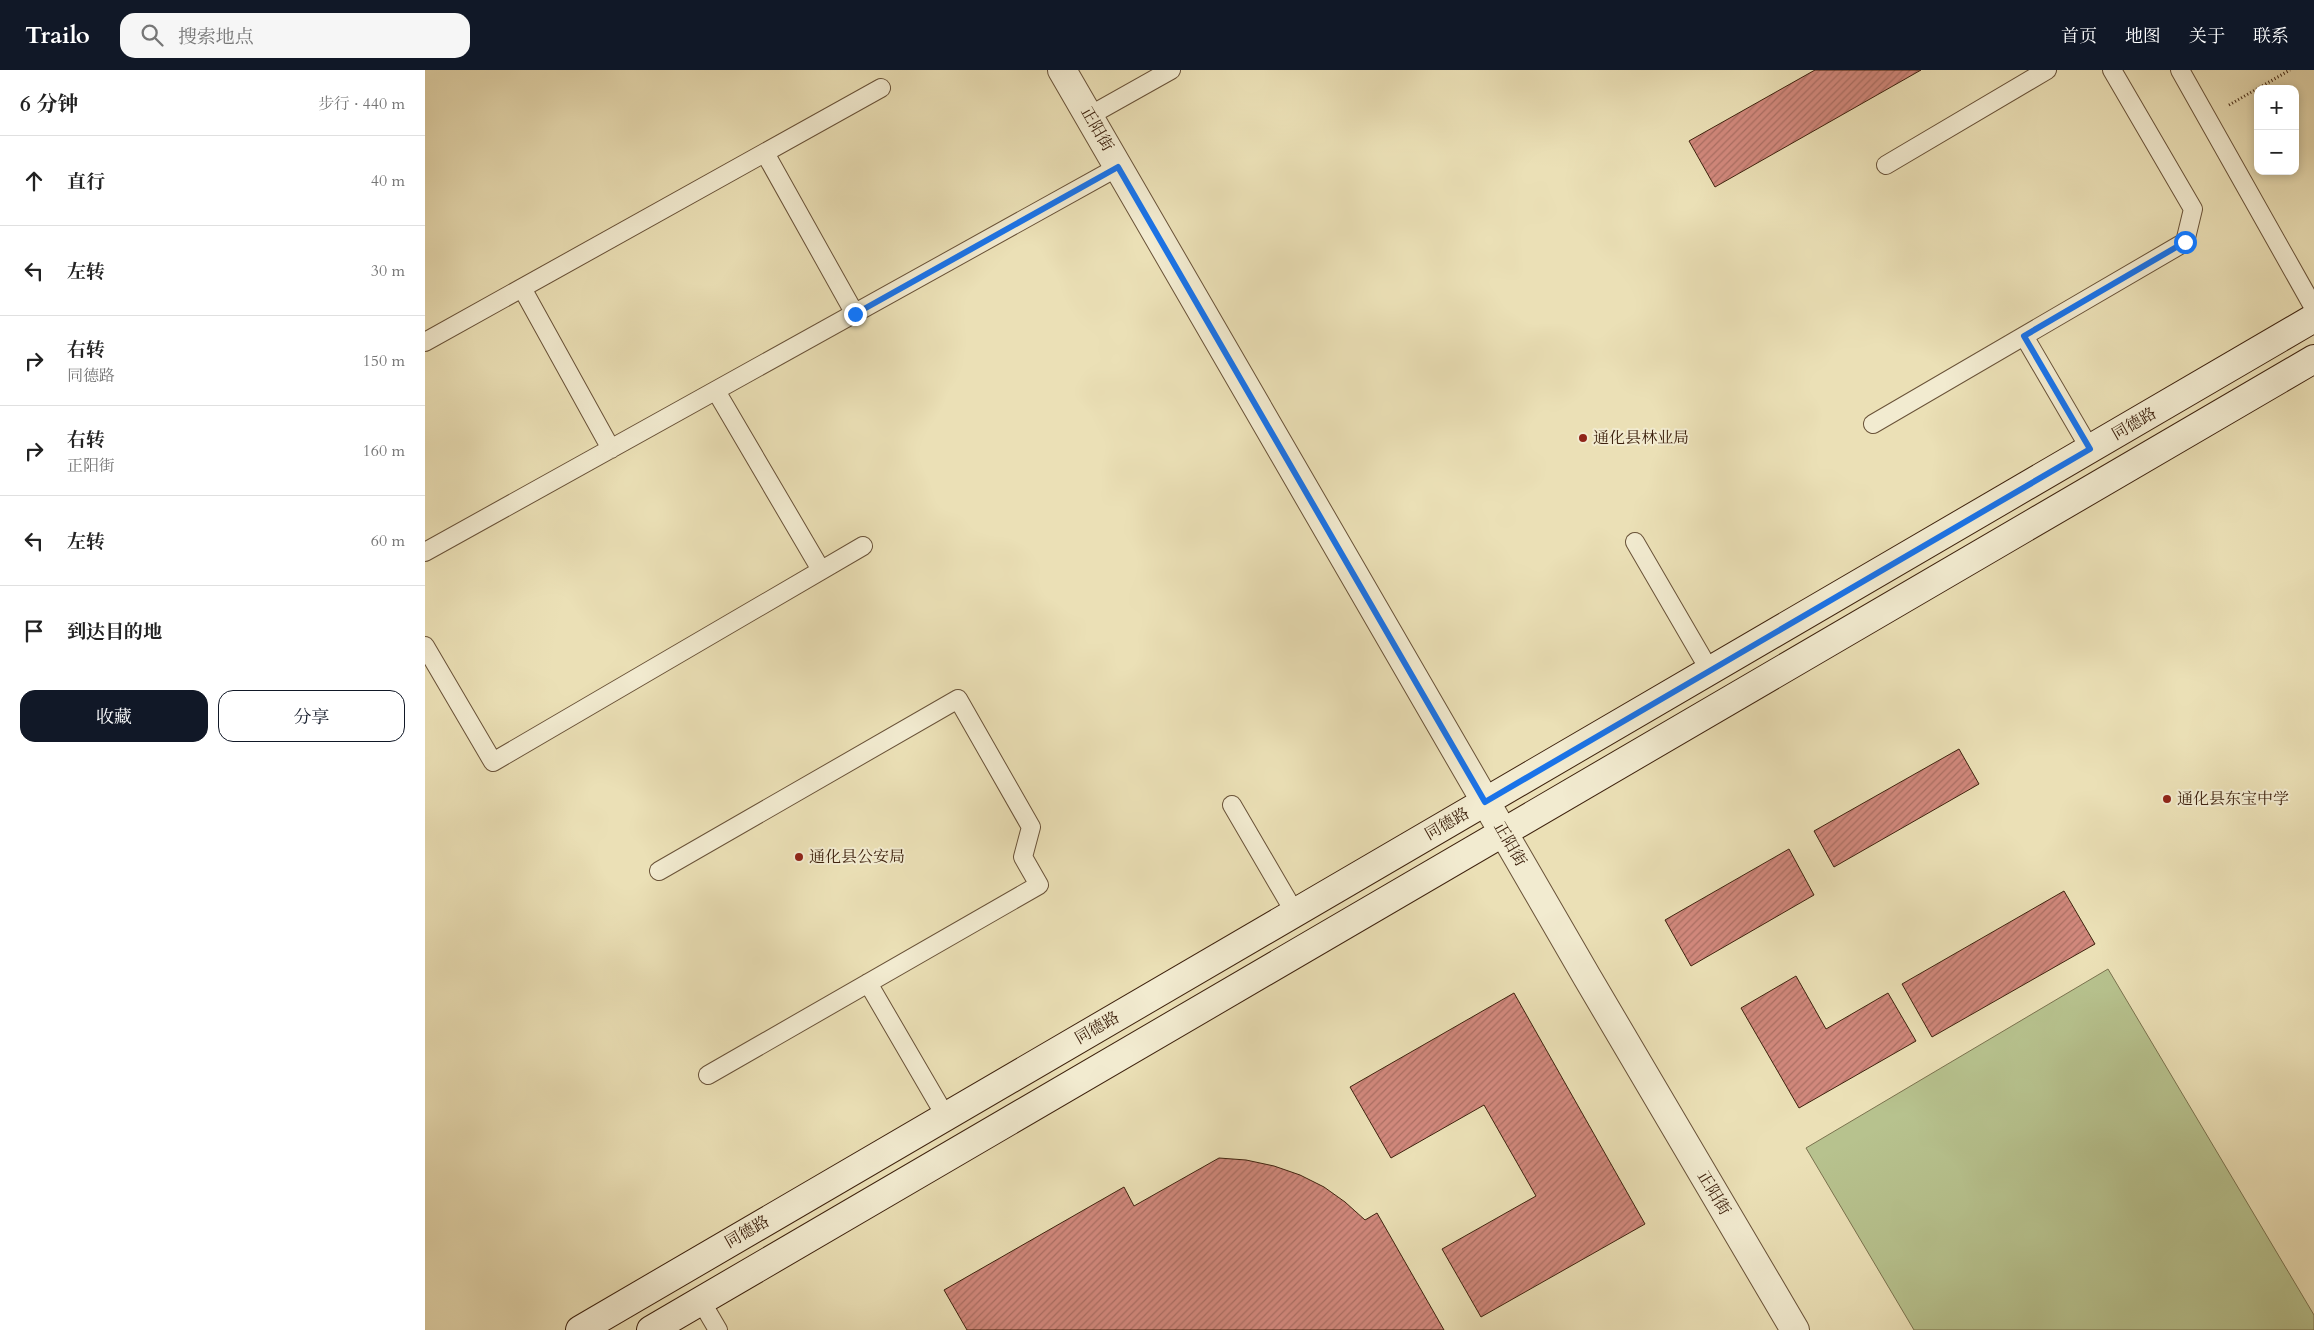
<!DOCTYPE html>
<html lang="zh">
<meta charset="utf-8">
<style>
:root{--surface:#fff;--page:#f6f6f6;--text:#222;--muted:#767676;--line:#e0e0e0;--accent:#111827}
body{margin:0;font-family:Cardo,"Noto Serif SC",serif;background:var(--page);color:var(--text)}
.controls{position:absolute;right:15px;top:15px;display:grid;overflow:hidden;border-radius:10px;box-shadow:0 2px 8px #0003}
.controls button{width:45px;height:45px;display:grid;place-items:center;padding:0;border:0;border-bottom:1px solid var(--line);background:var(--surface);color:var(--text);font:25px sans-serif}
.stop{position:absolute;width:15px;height:15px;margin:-11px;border:4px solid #1a73e8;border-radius:50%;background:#fff}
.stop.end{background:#1a73e8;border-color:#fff;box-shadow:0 1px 5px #0008}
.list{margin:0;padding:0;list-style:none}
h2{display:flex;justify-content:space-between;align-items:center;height:65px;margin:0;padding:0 20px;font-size:21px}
h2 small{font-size:16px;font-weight:400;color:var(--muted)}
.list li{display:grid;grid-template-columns:32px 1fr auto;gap:15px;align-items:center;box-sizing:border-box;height:90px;padding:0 20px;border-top:1px solid var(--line)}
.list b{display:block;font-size:19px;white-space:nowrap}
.list p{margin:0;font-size:16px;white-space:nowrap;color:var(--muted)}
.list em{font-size:16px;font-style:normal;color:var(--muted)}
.actions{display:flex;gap:10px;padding:15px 20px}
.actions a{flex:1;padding:11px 0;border:1px solid var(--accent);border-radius:15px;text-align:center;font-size:18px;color:var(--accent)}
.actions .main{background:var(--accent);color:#fff}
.icon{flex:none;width:28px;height:28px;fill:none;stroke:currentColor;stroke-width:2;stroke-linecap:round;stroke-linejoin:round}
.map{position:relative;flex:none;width:1889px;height:1260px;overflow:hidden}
header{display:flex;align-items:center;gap:30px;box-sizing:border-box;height:70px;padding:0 25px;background:var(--accent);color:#fff}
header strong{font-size:24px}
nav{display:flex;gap:28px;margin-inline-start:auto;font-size:18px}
.search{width:350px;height:45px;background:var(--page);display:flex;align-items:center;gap:12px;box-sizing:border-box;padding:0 18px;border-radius:15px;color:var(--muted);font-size:19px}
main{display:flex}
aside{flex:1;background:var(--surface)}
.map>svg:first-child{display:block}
.park{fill:#b7c28e;stroke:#7a724e}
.building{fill:url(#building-hatch);stroke:#3e220e}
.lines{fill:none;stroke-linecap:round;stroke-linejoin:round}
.service-casing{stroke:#695238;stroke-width:20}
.tertiary-casing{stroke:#695238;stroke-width:30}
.secondary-casing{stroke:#3e220e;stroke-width:30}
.path{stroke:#3e220e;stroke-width:3;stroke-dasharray:1 2.5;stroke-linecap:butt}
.service{stroke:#f2ebd0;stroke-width:18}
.tertiary{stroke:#f2ebd0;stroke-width:28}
.secondary{stroke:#f2ebd0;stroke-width:28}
.route{stroke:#1a73e8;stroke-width:6}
.poi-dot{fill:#8f2418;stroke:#f2ebd0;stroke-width:2}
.labels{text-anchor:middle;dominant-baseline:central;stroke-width:4;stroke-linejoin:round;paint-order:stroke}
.street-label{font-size:16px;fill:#3e220e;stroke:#f2ebd0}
.poi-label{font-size:16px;fill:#3e220e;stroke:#f2ebd0;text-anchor:start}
</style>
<header>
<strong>Trailo</strong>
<div class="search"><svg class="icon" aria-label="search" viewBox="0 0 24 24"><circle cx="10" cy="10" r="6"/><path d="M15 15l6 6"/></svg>搜索地点</div>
<nav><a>首页</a><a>地图</a><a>关于</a><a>联系</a></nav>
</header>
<main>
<aside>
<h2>6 分钟<small>步行 · 440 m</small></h2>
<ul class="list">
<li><svg class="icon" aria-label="ahead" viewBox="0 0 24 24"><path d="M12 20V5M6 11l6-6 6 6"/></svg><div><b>直行</b></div><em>40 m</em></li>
<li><svg class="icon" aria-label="left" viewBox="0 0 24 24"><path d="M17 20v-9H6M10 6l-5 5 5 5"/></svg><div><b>左转</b></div><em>30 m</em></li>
<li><svg class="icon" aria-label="right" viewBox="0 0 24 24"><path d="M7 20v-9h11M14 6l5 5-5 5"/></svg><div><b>右转</b><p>同德路</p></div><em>150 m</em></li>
<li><svg class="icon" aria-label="right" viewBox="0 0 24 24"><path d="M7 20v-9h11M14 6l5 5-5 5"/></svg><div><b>右转</b><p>正阳街</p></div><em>160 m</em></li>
<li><svg class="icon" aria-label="left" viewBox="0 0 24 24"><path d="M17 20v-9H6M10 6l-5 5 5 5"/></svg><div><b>左转</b></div><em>60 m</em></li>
<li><svg class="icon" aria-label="arrive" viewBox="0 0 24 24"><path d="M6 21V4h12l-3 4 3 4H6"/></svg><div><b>到达目的地</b></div></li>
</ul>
<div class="actions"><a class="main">收藏</a><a>分享</a></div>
</aside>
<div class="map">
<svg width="1889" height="1260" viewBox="0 0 1889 1260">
<defs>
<pattern id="building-hatch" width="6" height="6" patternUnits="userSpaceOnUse" patternTransform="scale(1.25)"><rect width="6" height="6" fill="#d1887c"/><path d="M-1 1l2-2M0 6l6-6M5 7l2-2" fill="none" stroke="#ab6f64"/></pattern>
</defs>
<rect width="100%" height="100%" fill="#ebe0b6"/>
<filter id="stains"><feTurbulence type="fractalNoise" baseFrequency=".004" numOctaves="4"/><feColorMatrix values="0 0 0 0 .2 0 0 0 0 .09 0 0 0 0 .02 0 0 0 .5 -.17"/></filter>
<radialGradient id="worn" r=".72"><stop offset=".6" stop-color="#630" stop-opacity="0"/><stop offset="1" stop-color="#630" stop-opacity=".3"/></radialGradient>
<path class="park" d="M1683 899 1889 1245V1260H1489L1381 1078Z"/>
<path class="building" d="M1390 0H1496L1290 117 1264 71Z
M1534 679 1554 714 1409 797 1389 761Z
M1364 779 1389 825 1266 896 1240 850Z
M1639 821 1670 874 1507 967 1477 914Z
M1371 906 1401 959 1463 923 1491 971 1374 1038 1316 938Z
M1089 923 1220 1154 1056 1247 1017 1179 1111 1126 1059 1035 966 1088 925 1017Z
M794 1088 821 1090 849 1096 875 1105 899 1117 920 1132 940 1150 952 1143 1019 1260H542L519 1220 699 1117 709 1136Z"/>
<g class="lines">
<defs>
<path id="service" d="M1755 0 1889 238
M664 46 746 0
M340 83 430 244
M1461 95 1622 0
M97 218 186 379
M1599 266 1665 379
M0 272 456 18
M291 321 396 500
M1448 354 1760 172 1768 139 1687 0
M1210 472 1285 601
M0 482 693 97
M0 576 68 692 438 476
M807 735 870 843
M234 801 533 629 606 757 598 787 614 815 283 1005
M443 913 521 1047
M276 1231 293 1260"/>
<path id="tertiary" d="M637 0 1162 907 1370 1260"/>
<path id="secondary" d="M155 1260 1889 248
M226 1260 1889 289"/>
</defs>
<use href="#service" class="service-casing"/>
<use href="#tertiary" class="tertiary-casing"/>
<use href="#secondary" class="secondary-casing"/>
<path class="path" d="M1804 35 1865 0"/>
<use href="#service" class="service"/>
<use href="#tertiary" class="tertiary"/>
<use href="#secondary" class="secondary"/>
</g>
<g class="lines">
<path class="route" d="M430 244 693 97 1060 732 1665 379 1599 266 1760 172"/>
</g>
<g class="poi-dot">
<circle cx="1158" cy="368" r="5"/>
<circle cx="1742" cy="729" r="5"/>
<circle cx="374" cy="787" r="5"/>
</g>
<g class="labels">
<g class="street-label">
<text transform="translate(672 59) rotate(60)">正阳街</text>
<text transform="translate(1709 354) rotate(-30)">同德路</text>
<text transform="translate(1022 754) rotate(-30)">同德路</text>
<text transform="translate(1085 774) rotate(60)">正阳街</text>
<text transform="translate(672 958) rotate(-30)">同德路</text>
<text transform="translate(1289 1123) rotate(59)">正阳街</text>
<text transform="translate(322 1162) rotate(-30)">同德路</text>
</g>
<g class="poi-label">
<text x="1168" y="368">通化县林业局</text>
<text x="1752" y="729">通化县东宝中学</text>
<text x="384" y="787">通化县公安局</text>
</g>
</g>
<rect width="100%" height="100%" filter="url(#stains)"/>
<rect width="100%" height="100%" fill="url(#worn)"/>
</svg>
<div class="controls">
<button>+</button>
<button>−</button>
</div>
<div class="stop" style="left:1760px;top:172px"></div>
<div class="stop end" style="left:430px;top:244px"></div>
</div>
</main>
